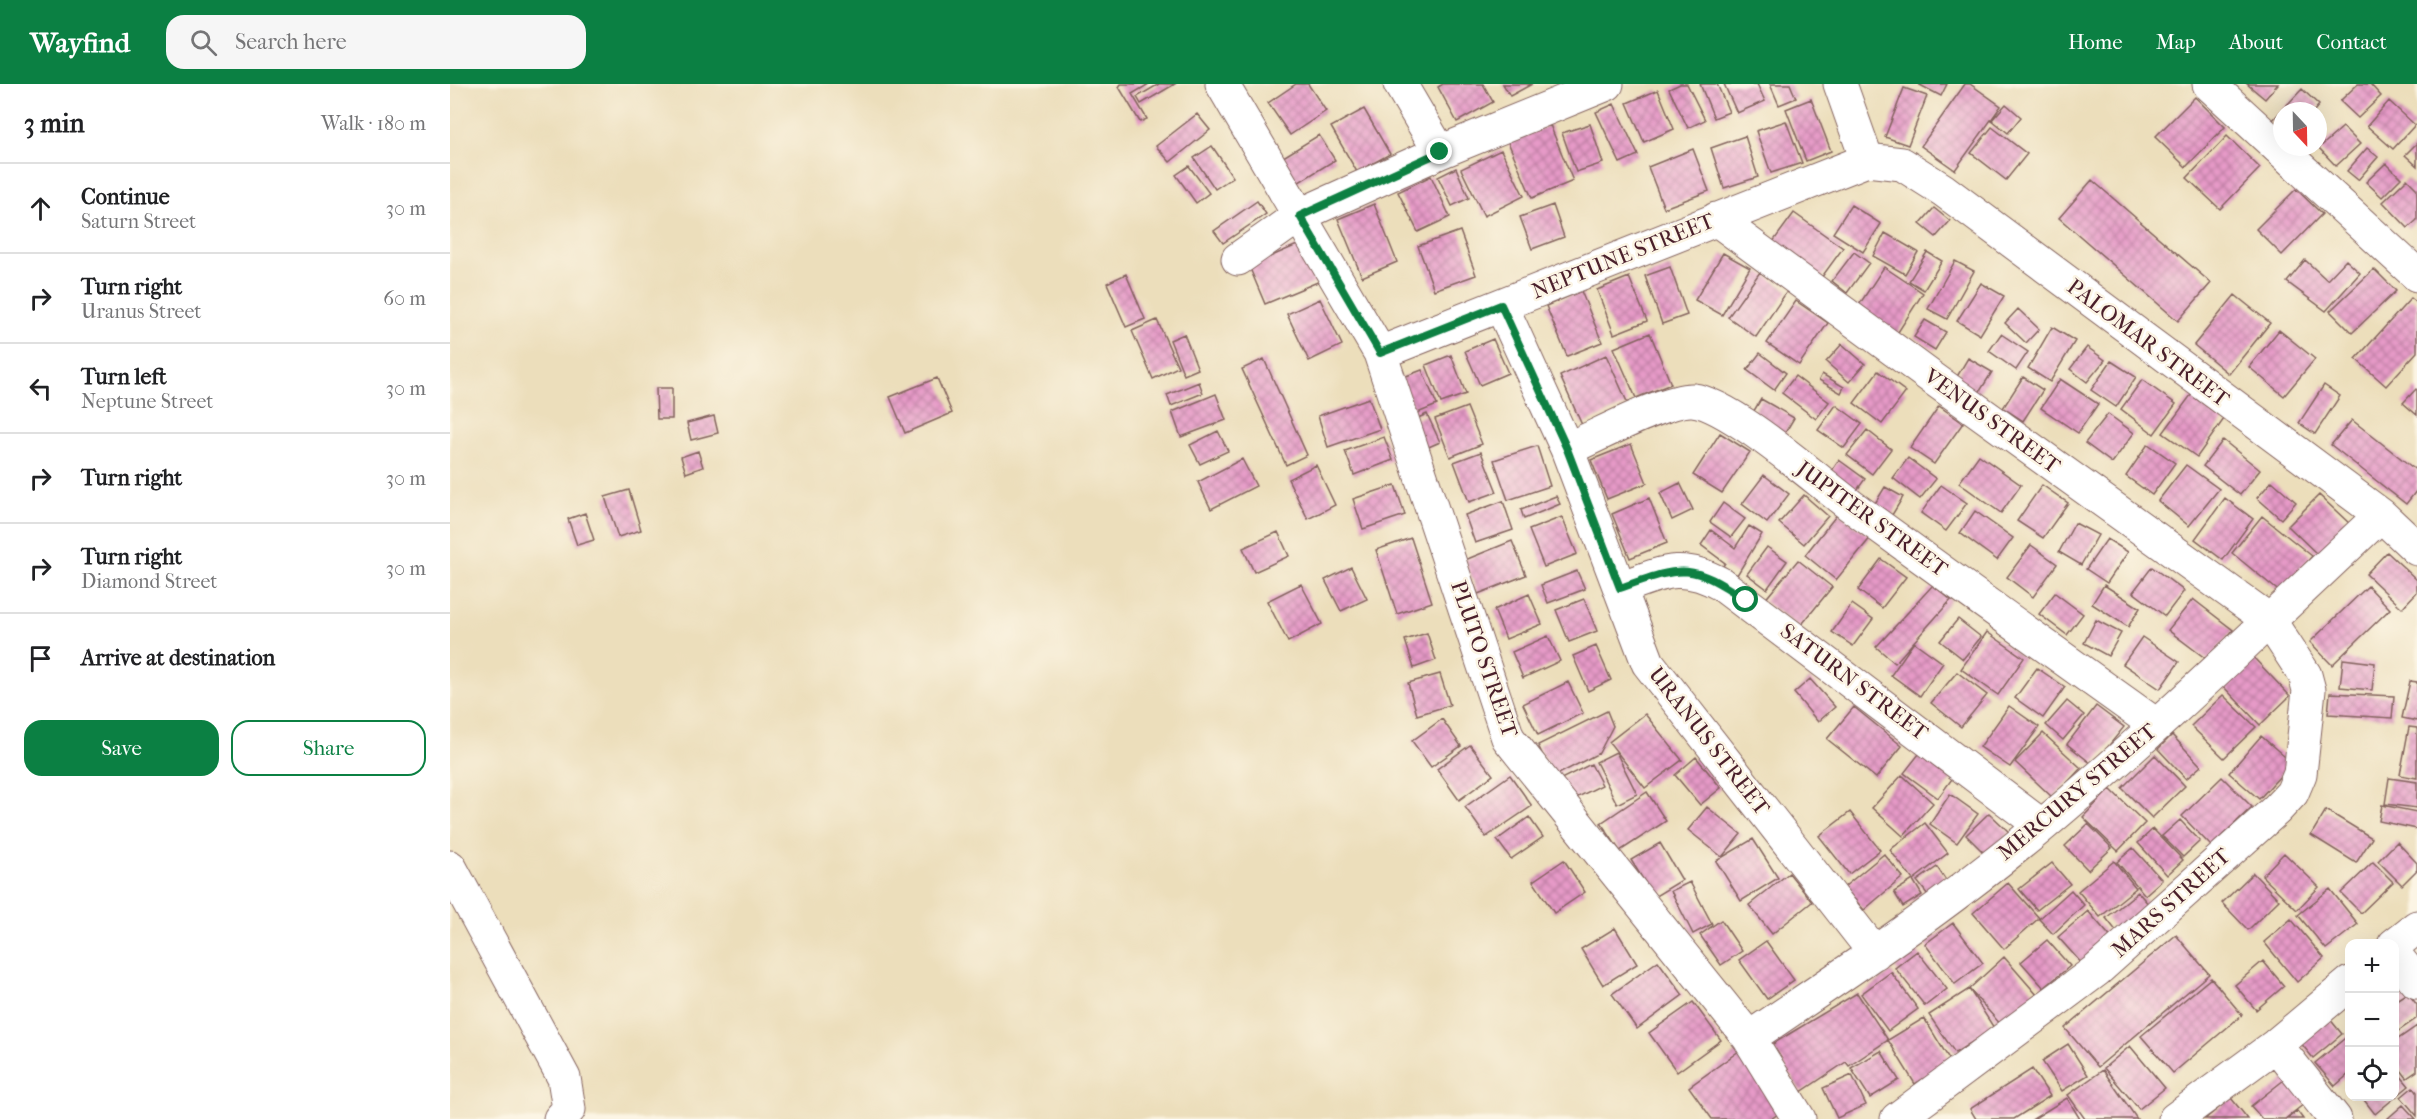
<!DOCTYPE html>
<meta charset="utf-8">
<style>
:root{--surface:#fff;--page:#f6f6f6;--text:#202124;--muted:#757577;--line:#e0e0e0;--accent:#0b8043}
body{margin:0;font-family:"IM FELL French Canon",serif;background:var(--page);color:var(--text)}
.controls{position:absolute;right:18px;bottom:18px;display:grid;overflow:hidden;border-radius:12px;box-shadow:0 6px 24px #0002}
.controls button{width:54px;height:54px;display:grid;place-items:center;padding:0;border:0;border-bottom:2px solid var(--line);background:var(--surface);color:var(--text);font:30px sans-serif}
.compass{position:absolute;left:1823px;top:18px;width:54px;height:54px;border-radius:50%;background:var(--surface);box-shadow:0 6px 24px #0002;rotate:158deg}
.stop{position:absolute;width:18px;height:18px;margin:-14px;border:4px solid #0b8043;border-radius:50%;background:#fff}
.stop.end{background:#0b8043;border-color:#fff;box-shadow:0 2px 6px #0008}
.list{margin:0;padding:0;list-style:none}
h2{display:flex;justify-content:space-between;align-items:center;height:78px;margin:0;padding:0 24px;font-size:26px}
h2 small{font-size:20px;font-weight:400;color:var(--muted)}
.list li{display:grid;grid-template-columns:39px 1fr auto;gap:18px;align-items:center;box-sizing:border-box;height:90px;padding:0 24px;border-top:2px solid var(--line)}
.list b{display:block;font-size:22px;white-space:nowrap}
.list p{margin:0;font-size:20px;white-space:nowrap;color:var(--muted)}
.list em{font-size:20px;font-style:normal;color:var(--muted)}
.actions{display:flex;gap:12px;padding:18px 24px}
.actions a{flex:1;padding:14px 0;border:2px solid var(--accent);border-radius:18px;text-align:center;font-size:21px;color:var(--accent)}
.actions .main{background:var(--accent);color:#fff}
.icon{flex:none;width:33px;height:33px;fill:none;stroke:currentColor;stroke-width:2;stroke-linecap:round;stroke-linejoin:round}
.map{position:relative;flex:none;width:1967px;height:1035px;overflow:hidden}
header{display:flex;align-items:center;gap:36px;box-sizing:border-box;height:84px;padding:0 30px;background:var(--accent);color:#fff}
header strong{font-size:28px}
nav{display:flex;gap:33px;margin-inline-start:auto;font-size:21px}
.search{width:420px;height:54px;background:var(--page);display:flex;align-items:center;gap:15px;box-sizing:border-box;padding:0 21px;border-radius:18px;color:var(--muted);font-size:22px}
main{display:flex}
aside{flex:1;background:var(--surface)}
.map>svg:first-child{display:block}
.building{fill:url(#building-cross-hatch)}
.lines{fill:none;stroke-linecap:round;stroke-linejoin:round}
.minor-casing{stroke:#83625d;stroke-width:35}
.minor{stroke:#fff;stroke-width:33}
.route{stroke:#0b8043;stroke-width:8}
.labels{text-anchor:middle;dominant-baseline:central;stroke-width:5;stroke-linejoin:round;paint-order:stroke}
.street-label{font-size:22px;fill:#4a1f2b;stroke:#fcf5e5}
</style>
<header>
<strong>Wayfind</strong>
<div class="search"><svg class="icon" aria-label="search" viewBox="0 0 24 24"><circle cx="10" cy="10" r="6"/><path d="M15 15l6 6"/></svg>Search here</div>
<nav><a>Home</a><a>Map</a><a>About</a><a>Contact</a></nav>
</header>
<main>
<aside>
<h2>3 min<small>Walk · 180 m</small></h2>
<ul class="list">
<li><svg class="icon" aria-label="ahead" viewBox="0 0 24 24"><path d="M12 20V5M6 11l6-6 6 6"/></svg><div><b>Continue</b><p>Saturn Street</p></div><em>30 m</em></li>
<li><svg class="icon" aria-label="right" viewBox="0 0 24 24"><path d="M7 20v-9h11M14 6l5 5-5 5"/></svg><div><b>Turn right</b><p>Uranus Street</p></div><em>60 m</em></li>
<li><svg class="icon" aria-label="left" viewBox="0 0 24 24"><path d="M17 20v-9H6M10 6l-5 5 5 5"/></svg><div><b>Turn left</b><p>Neptune Street</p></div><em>30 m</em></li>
<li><svg class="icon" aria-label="right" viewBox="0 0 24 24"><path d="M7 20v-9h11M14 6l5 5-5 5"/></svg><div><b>Turn right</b></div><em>30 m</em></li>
<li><svg class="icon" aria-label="right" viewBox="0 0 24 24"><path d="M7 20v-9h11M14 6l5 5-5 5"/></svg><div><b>Turn right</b><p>Diamond Street</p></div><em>30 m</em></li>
<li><svg class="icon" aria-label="arrive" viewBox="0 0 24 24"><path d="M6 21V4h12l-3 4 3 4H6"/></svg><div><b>Arrive at destination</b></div></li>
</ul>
<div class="actions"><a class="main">Save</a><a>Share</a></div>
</aside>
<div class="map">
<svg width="1967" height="1035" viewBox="0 0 1967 1035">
<defs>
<pattern id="building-cross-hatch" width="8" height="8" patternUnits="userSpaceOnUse" patternTransform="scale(1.5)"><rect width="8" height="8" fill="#e69ac7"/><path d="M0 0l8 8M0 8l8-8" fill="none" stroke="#bc7da2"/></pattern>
</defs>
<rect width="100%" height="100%" fill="#fcf5e5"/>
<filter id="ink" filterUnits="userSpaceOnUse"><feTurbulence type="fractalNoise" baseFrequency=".0167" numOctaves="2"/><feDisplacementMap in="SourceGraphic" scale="12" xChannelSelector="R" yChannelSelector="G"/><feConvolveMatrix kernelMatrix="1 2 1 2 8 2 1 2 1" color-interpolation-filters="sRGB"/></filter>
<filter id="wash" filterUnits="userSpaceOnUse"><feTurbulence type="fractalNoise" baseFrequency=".008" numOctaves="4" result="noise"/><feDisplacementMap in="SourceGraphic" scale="24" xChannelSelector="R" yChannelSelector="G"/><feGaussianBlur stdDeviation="1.35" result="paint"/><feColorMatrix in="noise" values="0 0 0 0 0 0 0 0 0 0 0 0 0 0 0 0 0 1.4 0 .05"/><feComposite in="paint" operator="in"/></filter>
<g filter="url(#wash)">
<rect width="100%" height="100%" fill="#ecdebb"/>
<g id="blocks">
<path class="building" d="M671 0H699L682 10 697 35 690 38 669 3Z
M709 0H725L691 20 687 13Z
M846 0H858L876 27 840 51 818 19Z
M993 0H1033L1043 18 1007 38 988 3Z
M1053 0H1082L1060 12Z
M1230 0H1237L1255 36 1238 44 1219 5Z
M1250 0H1267L1279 28 1264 34Z
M1274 0H1307L1315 17 1287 29Z
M1320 0H1340L1346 14 1329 21Z
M1468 0H1497L1491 12Z
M1515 0H1520L1551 22 1505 86 1471 62Z
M1797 0H1828L1815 15Z
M1908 0H1920L1931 12 1908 34 1890 17Z
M1454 4 1477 12 1458 61 1435 53Z
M1852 5 1869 21 1864 27H1832V48L1821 38Z
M1208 6 1224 45 1194 58 1177 19Z
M1745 13 1775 43 1736 83 1705 53Z
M1361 15 1381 67 1356 77 1336 25Z
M1939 17 1965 41 1943 65 1917 42Z
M1164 20 1188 71 1170 79 1146 28Z
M1556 20 1571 33 1558 49 1542 36Z
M914 25 940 70 907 88 881 43Z
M747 30 760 46 720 78 706 62Z
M1336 37 1352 79 1321 89 1306 47Z
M1140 40 1153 79 1126 88 1112 49Z
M1100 41 1123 97 1082 114 1058 58Z
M1542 43 1577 70 1556 96 1521 69Z
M1893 43 1910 60 1886 82 1869 64Z
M869 51 885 76 846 100 830 75Z
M1295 52 1308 93 1274 104 1261 64Z
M1777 52 1810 84 1770 125 1737 94Z
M1967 59V82L1955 71Z
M762 62 783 93 765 105 744 74Z
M1917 64 1928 73 1908 96 1897 87Z
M1243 65 1259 107 1214 124 1198 83Z
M1051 66 1074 112 1034 132 1011 85Z
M1936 79 1951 94 1932 113 1916 98Z
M739 82 759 109 746 119 726 91Z
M1006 84 1019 114 1002 122 988 93Z
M981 92 1000 133 968 148 948 108Z
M1957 95 1967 105V136L1958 144 1933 118Z
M1642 96 1761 199 1728 237 1609 134Z
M1846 105 1872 130 1832 171 1806 145Z
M807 117 816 130 773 159 764 147Z
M924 120 947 178 912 193 888 135Z
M1103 121 1114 153 1082 165 1070 133Z
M1401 121 1431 140 1413 168 1383 149Z
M1484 124 1500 137 1486 153 1470 140Z
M1344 129 1393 164 1366 201 1317 166Z
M1010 147 1026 191 984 206 968 162Z
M1435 149 1468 168 1455 190 1423 172Z
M854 158 870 197 815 220 799 182Z
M1404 168 1419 179 1397 209 1382 197Z
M1477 168 1492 177 1474 206 1459 197Z
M1273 169 1300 184 1272 231 1245 216Z
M1855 176 1877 196 1896 176 1910 189 1876 227 1837 198Z
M1505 177 1524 187 1497 235 1478 225Z
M1220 183 1237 231 1212 240 1195 192Z
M1434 183 1473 209 1443 256 1403 230Z
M1924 185 1946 207 1902 249 1880 227Z
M1310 188 1338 206 1306 253 1278 233Z
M676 190 695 235 676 243 657 199Z
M1179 193 1197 237 1164 250 1147 206Z
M1531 199 1554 212 1530 251 1507 237Z
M1131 207 1152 258 1117 272 1096 222Z
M1785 211 1820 239 1779 290 1744 261Z
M1961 214 1967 219V268L1936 302 1906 275Z
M870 215 892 261 859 277 837 230Z
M1346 217 1378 239 1349 281 1317 259Z
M1568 225 1589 245 1576 259 1555 239Z
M707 236 728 283 703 295 682 247Z
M1475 236 1496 248 1485 266 1464 253Z
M1602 243 1625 257 1600 298 1578 284Z
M1829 246 1865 275 1834 312 1799 283Z
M1200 249 1221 300 1186 314 1164 264Z
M734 250 748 285 734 291 720 256Z
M1551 250 1578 268 1566 286 1539 267Z
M1043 255 1058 289 1030 301 1015 267Z
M1392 260 1415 280 1399 298 1376 278Z
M1637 263 1655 276 1637 298 1620 285Z
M1310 269 1336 289 1324 306 1297 286Z
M1001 271 1016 310 991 319 976 281Z
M1156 271 1178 320 1132 341 1110 292Z
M1518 274 1542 288 1522 320 1499 306Z
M814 275 857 371 836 381 792 285Z
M1661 277 1686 293 1666 323 1641 306Z
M972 286 987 321 965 330 951 294Z
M1428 287 1456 308 1432 340 1404 319Z
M1372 290 1394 303 1391 309 1369 296Z
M1345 292 1379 318 1366 335 1332 309Z
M1573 293 1593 306 1573 337 1553 324Z
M487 294 502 329 455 349 440 313Z
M1610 295 1648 320 1628 349 1591 324Z
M1692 296 1726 320 1704 350 1671 325Z
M749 298 753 309 721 322 717 311Z
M1874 301 1890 312 1865 350 1849 339Z
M206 304H222V335H207Z
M1966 305 1967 306V331L1953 319Z
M766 310 776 336 731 353 722 328Z
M1741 311 1774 335 1747 373 1713 349Z
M919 314 930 345 878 363 868 332Z
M1311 315 1344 334 1332 354 1299 335Z
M1386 321 1412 340 1394 364 1368 346Z
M1489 322 1513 339 1484 380 1460 364Z
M1017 323 1032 360 1000 373 985 335Z
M977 330 990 358 974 365 961 337Z
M1658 330 1684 349 1662 379 1635 359Z
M264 332 268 349 241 356 237 339Z
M1902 336 1967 387V406L1956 420 1881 361Z
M1417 346 1441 365 1422 390 1397 371Z
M768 347 778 367 750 380 740 361Z
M1270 349 1300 368 1272 409 1243 391Z
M934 353 943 376 904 391 895 367Z
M1773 356 1810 386 1790 411 1753 382Z
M1181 360 1197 399 1157 415 1141 376Z
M1698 360 1725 379 1702 411 1676 392Z
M1087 362 1100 402 1058 416 1044 376Z
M248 367 253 383 236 389 231 373Z
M1031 368 1047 408 1019 418 1004 378Z
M1529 371 1571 401 1551 429 1509 399Z
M1458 374 1486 395 1470 415 1443 394Z
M792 375 806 402 761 425 748 398Z
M1389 376 1415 395 1407 406 1381 388Z
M866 381 885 421 858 435 838 395Z
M1736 381 1769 405 1739 442 1708 417Z
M1314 391 1339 410 1317 439 1292 420Z
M1822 397 1846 418 1831 435 1807 414Z
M1230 399 1243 426 1222 436 1210 409Z
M945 401 955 431 913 445 903 415Z
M1491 401 1517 419 1496 447 1471 429Z
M1592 401 1618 419 1593 454 1567 437Z
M1435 403 1453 413 1442 431 1424 421Z
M179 406 191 446 168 453 155 413Z
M1354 411 1378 432 1354 460 1329 439Z
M1869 411 1900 440 1869 472 1838 442Z
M1106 412 1110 420 1074 435 1071 426Z
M1199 414 1217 459 1180 474 1162 430Z
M1775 414 1803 435 1773 476 1745 455Z
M1053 417 1063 446 1025 459 1015 431Z
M1273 419 1295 435 1281 453 1260 438Z
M1525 427 1563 454 1547 476 1510 449Z
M1389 428 1421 453 1386 496 1355 471Z
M135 429 144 456 127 461 118 435Z
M1812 432 1862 472 1831 509 1782 469Z
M1112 433 1127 470 1094 483 1079 446Z
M1625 439 1648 451 1631 481 1609 468Z
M1299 442 1312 450 1287 491 1273 482 1275 479 1251 461 1261 446 1285 464Z
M828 448 839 472 804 488 793 464Z
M961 454 982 518 947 530 926 466Z
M1657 455 1678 468 1657 499 1636 485Z
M1062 457 1076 491 1028 510 1015 476Z
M1581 461 1607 480 1583 513 1557 493Z
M1317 463 1337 477 1317 505 1297 490Z
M1937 468 1967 496V508L1952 524 1916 490Z
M1431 475 1456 493 1432 524 1408 506Z
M1348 476 1382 503 1349 544 1314 517Z
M901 483 917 515 891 527 875 496Z
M1702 483 1734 507 1715 532 1683 508Z
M1127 487 1135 505 1098 519 1091 501Z
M851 500 872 540 838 558 817 517Z
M1483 501 1501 516 1445 579 1426 563Z
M1654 501 1690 524 1678 543 1642 520Z
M1918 502 1940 525 1882 581 1860 558Z
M1605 509 1633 530 1617 551 1589 530Z
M1079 510 1092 540 1056 555 1044 526Z
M1134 515 1147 547 1119 558 1106 526Z
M1743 515 1783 546 1759 577 1718 546Z
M1402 520 1423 535 1403 562 1382 548Z
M1508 535 1531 553 1513 575 1490 557Z
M1646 536 1671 549 1658 572 1634 559Z
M1537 548 1574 574 1548 611 1511 585Z
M977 549 986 576 964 584 955 556Z
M1098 552 1110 577 1073 594 1062 568Z
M1692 553 1729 578 1710 605 1673 580Z
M1464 558 1493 579 1470 612 1441 591Z
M1146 562 1161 596 1138 607 1123 572Z
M1803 573 1840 612 1810 641 1773 602Z
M1893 575 1925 579 1922 606 1890 603Z
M1587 584 1615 603 1593 634 1565 614Z
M1507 588 1537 611 1511 643 1481 619Z
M990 590 1000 621 967 631 958 599Z
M1360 595 1385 623 1368 638 1344 609Z
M1960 597 1967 598V637L1952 634Z
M1118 598 1133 629 1088 651 1073 620Z
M1880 609 1944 612 1942 634 1878 630Z
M1773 611 1806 643 1774 674 1741 642Z
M1617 617 1634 631 1613 656 1596 641Z
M1559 622 1589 643 1560 683 1530 663Z
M1646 622 1674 643 1643 681 1617 660Z
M1404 623 1452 662 1426 694 1377 655Z
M1157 627 1163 642 1149 669 1103 693 1088 661Z
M1195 630 1232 676 1195 704 1159 658Z
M992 635 1011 662 981 683 962 657Z
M1959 643 1967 644V694L1950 691Z
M1593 649 1631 684 1603 714 1565 678Z
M1722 651 1751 682 1736 695 1708 665Z
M1811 652 1842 679 1809 715 1779 689Z
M1020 661 1043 691 1009 716 987 685Z
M1166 668 1187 710 1167 720 1146 678Z
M1469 670 1502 695 1488 714 1454 689Z
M1705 671 1735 702 1702 734 1672 704Z
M1246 673 1271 704 1250 721 1225 691Z
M1141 680 1152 701 1116 719 1105 698Z
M1060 691 1082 722 1036 753 1015 723Z
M1452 691 1483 719 1453 752 1422 724Z
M1772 693 1802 723 1761 762 1732 732Z
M1939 694 1967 698V724L1935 720Z
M1660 705 1695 739 1668 767 1633 733Z
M1197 708 1216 737 1170 767 1151 739Z
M1500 710 1528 730 1507 759 1480 740Z
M1932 721 1967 728V745L1929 737Z
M1257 723 1291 750 1272 773 1238 746Z
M1876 726 1922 754 1906 779 1861 751Z
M1400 728 1430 766 1399 790 1369 752Z
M1539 729 1560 749 1537 772 1516 751Z
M1079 733 1093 753 1061 775 1047 756Z
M1730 736 1750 757 1733 773 1712 752Z
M1475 739 1498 769 1463 796 1440 766Z
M1638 740 1662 764 1638 786 1615 762Z
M1703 745 1733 776 1717 791 1688 759Z
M1303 755 1328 794 1291 817 1266 777Z
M1947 758 1967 779V786L1952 801 1928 777Z
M1210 759 1232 796 1204 813 1181 776Z
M1683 764 1712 796 1695 811 1667 778Z
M1834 769 1869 803 1847 826 1812 792Z
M1434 770 1453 793 1414 826 1394 803Z
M1114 776 1135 808 1104 829 1083 797Z
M1664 777 1686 804 1650 833 1628 807Z
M1923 778 1943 798 1911 829 1891 809Z
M1602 779 1620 800 1587 826 1569 805Z
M1487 783 1497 798 1478 811 1467 797Z
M1339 789 1362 818 1322 850 1299 821Z
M1803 789 1829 816 1798 846 1772 819Z
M1463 796 1472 811 1453 823 1444 808Z
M1240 798 1262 840 1243 850 1221 807Z
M1558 799 1589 834 1554 865 1523 829Z
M1880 805 1908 840 1876 865 1848 831Z
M1621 806 1634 821 1603 850 1589 835Z
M1688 808 1699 821 1667 848 1656 834Z
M1638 827 1664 857 1634 882 1608 853Z
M1841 835 1874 874 1847 898 1814 858Z
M1271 836 1292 867 1271 881 1250 851Z
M1503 839 1533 879 1505 900 1475 860Z
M1165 844 1187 880 1153 901 1131 865Z
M1726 851 1759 890 1648 983 1615 944Z
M1597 856 1620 882 1594 904 1571 878Z
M1316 857 1344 896 1317 915 1289 876Z
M1467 867 1497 905 1475 922 1445 884Z
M1554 873 1588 912 1553 943 1519 905Z
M1208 877 1233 911 1187 945 1162 910Z
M1813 877 1834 902 1806 926 1785 901Z
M1441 888 1468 925 1438 947 1411 910Z
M1761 894 1792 931 1723 989 1691 952Z
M1519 905 1544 944 1505 969 1479 931Z
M1407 909 1438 956 1399 982 1396 978 1351 1008 1321 961Z
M1958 909 1967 921V934L1944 950V918Z
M1243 918 1271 956 1227 988 1199 949Z
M1874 928 1892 950 1863 974 1845 952Z
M1474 934 1501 978 1465 1000 1438 956Z
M1967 942V987L1957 994 1944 977V958Z
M1900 950V989L1885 1002 1865 979Z
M1618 960 1638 991 1612 1007 1592 977Z
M1680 962 1715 1004 1689 1025 1654 984Z
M1289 967 1332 1027 1321 1035H1262L1239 1003Z
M1431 967 1449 996 1420 1014 1401 984Z
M1944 984 1959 1002 1925 1030 1911 1012H1944Z
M1582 985 1600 1012 1564 1035H1526L1520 1025Z
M1653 986 1687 1035H1635L1618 1011Z
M1402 991 1416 1021 1387 1034 1373 1004Z
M1839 992 1859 1016 1835 1035H1812L1801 1022Z
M1963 1003 1967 1008V1032L1951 1013Z
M1617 1014 1630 1035H1583Z
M1781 1014 1798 1035H1755Z
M1953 1021 1966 1035H1937Z
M1847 1027 1853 1035H1837Z"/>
</g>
</g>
<g filter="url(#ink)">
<use href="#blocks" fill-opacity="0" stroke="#83625d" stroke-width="1.5"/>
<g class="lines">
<defs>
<path id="minor" d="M772 0 930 269 1058 654 1299 954 1349 1035
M950 0 990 68
M1390 0 1417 76
M1759 0 1967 191
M1266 135 1485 296 1819 536 1855 591 1859 606 1850 690 1842 709 1826 726 1647 886 1447 1035
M788 175 850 131 990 68 1157 0
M1051 221 1117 365 1198 579 1425 869
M930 269 1417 76 1452 80 1493 106 1931 431 1967 465
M1117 365C1144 354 1217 314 1243 316 1281 320 1370 399 1404 424 1504 497 1606 569 1706 641
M1170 504C1210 490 1230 477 1271 500L1592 742
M0 783 114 994 119 1025 110 1035
M1944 861 1967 843
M1944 870 1967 898
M1299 954C1399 887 1500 819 1593 741 1710 643 1819 536 1931 431
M1826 961 1885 1035
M1725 1035 1826 961 1900 899"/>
</defs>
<use href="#minor" class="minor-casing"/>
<use href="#minor" class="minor"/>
</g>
</g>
<g class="lines" filter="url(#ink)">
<path class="route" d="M990 68 850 132 930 269 1051 221 1117 365 1170 504C1233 482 1239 478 1296 516"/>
</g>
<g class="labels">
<g class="street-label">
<text transform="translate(1173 172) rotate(-22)">NEPTUNE STREET</text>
<text transform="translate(1698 259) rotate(37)">PALOMAR STREET</text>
<text transform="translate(1542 337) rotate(36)">VENUS STREET</text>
<text transform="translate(1422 435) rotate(36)">JUPITER STREET</text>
<text transform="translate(1034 575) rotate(71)">PLUTO STREET</text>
<text transform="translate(1404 598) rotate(37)">SATURN STREET</text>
<text transform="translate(1259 657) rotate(52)">URANUS STREET</text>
<text transform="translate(1627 708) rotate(-40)">MERCURY STREET</text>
<text transform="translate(1721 819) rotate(-42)">MARS STREET</text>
</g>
</g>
</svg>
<div class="controls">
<button>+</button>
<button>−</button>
<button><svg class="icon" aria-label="locate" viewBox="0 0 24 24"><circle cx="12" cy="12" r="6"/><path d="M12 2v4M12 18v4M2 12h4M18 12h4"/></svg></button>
</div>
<svg class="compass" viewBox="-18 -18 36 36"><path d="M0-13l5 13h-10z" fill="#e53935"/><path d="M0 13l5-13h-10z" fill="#757577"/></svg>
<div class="stop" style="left:1296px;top:516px"></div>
<div class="stop end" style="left:990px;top:68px"></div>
</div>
</main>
